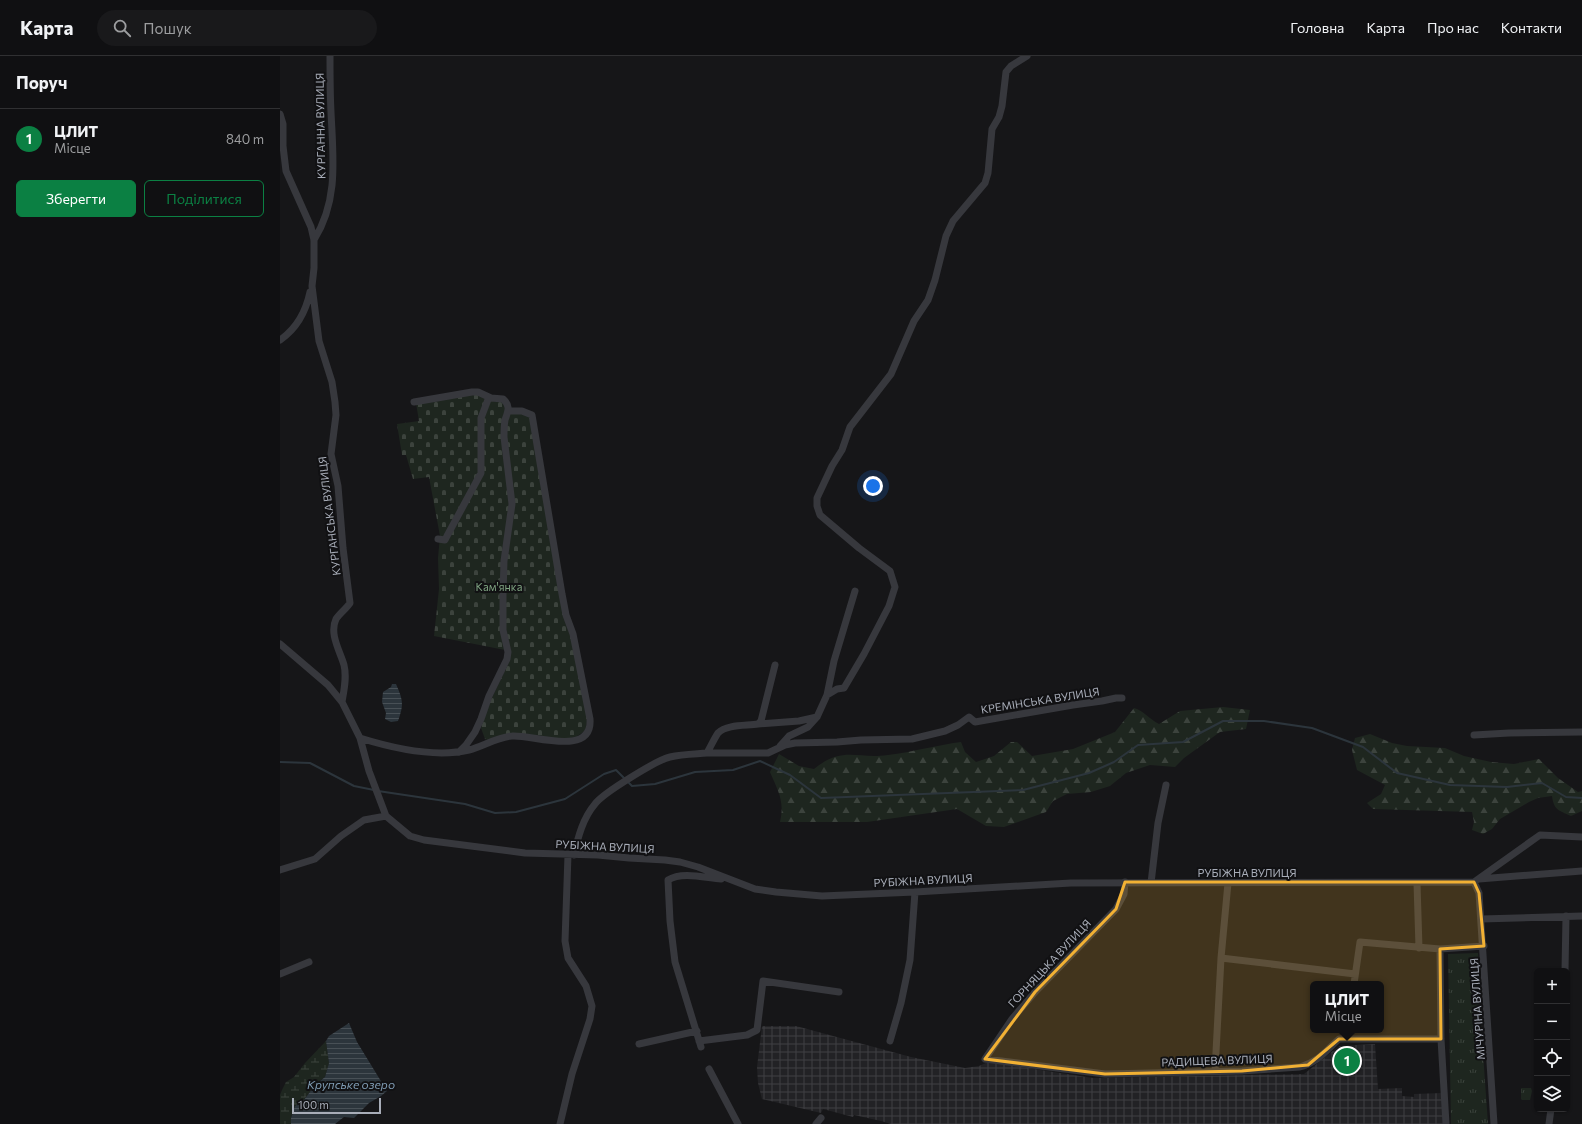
<!DOCTYPE html>
<html lang="uk">
<meta charset="utf-8">
<style>
:root{--surface:#101012;--page:#19191b;--text:#f1f3f6;--muted:#9c9d9f;--line:#303032;--accent:#0b8043}
body{margin:0;font-family:Commissioner,sans-serif;background:var(--page);color:var(--text)}
.controls{position:absolute;right:12px;bottom:12px;display:grid;overflow:hidden;border-radius:6px;box-shadow:0 1px 3px #0004}
.controls button{width:36px;height:36px;display:grid;place-items:center;padding:0;border:0;border-bottom:1px solid var(--line);background:var(--surface);color:var(--text);font:20px sans-serif}
.scale{position:absolute;left:12px;bottom:10px;width:89px;box-sizing:border-box;padding-left:4px;border:2px solid #a8adb8;border-top:0;font-size:11px;line-height:14px;white-space:nowrap;color:#a8adb8;-webkit-text-stroke:3px #111113;paint-order:stroke}
.you{position:absolute;left:593px;top:430px;width:14px;height:14px;margin:-10px;border:3px solid #fff;border-radius:50%;background:#1a73e8;box-shadow:0 0 0 6px #1a73e833}
.badge{display:grid;place-items:center;width:26px;height:26px;border-radius:50%;background:var(--accent);color:#fff;font-size:13px;font-weight:700}
.pin{position:absolute;translate:-50% -50%;border:2px solid #fff;box-shadow:0 1px 4px #0006}
.popup{position:absolute;left:1030px;top:925px;width:74px;height:52px;box-sizing:border-box;display:grid;place-content:center;border-radius:6px;background:var(--surface);filter:drop-shadow(0 1px 3px #0005);font-size:13px;white-space:nowrap;color:var(--muted)}
.popup b{font-size:15px;color:var(--text)}
.popup::after{content:'';position:absolute;left:50%;top:100%;margin-left:-8px;border:8px solid transparent;border-top-color:var(--surface)}
.list{margin:0;padding:0;list-style:none}
h2{display:flex;justify-content:space-between;align-items:center;height:52px;margin:0;padding:0 16px;font-size:17px}
h2 small{font-size:13px;font-weight:400;color:var(--muted)}
.list li{display:grid;grid-template-columns:26px 1fr auto;gap:12px;align-items:center;box-sizing:border-box;height:60px;padding:0 16px;border-top:1px solid var(--line)}
.list b{display:block;font-size:15px;white-space:nowrap}
.list p{margin:0;font-size:13px;white-space:nowrap;color:var(--muted)}
.list em{font-size:13px;font-style:normal;color:var(--muted)}
.actions{display:flex;gap:8px;padding:12px 16px}
.actions a{flex:1;padding:9px 0;border:1px solid var(--accent);border-radius:6px;text-align:center;font-size:14px;color:var(--accent)}
.actions .main{background:var(--accent);color:#fff}
.icon{flex:none;width:22px;height:22px;fill:none;stroke:currentColor;stroke-width:2;stroke-linecap:round;stroke-linejoin:round}
.map{position:relative;flex:none;width:1302px;height:1068px;overflow:hidden}
header{display:flex;align-items:center;gap:24px;box-sizing:border-box;height:56px;padding:0 20px;background:var(--surface);border-bottom:1px solid var(--line)}
header strong{font-size:19px}
nav{display:flex;gap:22px;margin-inline-start:auto;font-size:14px}
.search{width:280px;height:36px;background:var(--page);display:flex;align-items:center;gap:10px;box-sizing:border-box;padding:0 14px;border-radius:22px;color:var(--muted);font-size:15px}
main{display:flex}
aside{flex:1;background:var(--surface)}
.map>svg:first-child{display:block}
.industrial{fill:url(#industrial-grid)}
.grass{fill:url(#grass-tufts)}
.forest{fill:url(#forest-firs)}
.wetland{fill:url(#wetland-marsh)}
.cemetery{fill:url(#cemetery-stones)}
.water{fill:url(#water-rules)}
.lines{fill:none;stroke-linecap:round;stroke-linejoin:round}
.stream{stroke:#2c353c;stroke-width:2}
.minor{stroke:#37383d;stroke-width:7}
.marked{fill:#f2b134;fill-opacity:0.2;stroke:#f2b134;stroke-width:3;stroke-linejoin:round}
.labels{text-anchor:middle;dominant-baseline:central;stroke-width:4;stroke-linejoin:round;paint-order:stroke}
.street-label{font-size:11px;fill:#a8adb8;stroke:#111113}
.park-label{font-size:11px;fill:#7fa381;stroke:#111113}
.water-label{font-size:12px;font-style:italic;fill:#7f9bb3;stroke:#111113}
</style>
<header>
<strong>Карта</strong>
<div class="search"><svg class="icon" aria-label="search" viewBox="0 0 24 24"><circle cx="10" cy="10" r="6"/><path d="M15 15l6 6"/></svg>Пошук</div>
<nav><a>Головна</a><a>Карта</a><a>Про нас</a><a>Контакти</a></nav>
</header>
<main>
<aside>
<h2>Поруч<small></small></h2>
<ul class="list">
<li><span class="badge">1</span><div><b>ЦЛИТ</b><p>Місце</p></div><em>840 m</em></li>
</ul>
<div class="actions"><a class="main">Зберегти</a><a>Поділитися</a></div>
</aside>
<div class="map">
<svg width="1302" height="1068" viewBox="0 0 1302 1068">
<defs>
<pattern id="industrial-grid" width="8" height="8" patternUnits="userSpaceOnUse"><rect width="8" height="8" fill="#222225"/><path d="M0 4h8M4 0v8" fill="none" stroke="#3f3f43"/></pattern>
<pattern id="grass-tufts" width="24" height="20" patternUnits="userSpaceOnUse"><rect width="24" height="20" fill="#1e261f"/><path d="M3 7l-1-3M5 7V3M7 7l1-3M15 17l-1-3M17 17v-4M19 17l1-3" fill="none" stroke="#3c433d"/></pattern>
<pattern id="forest-firs" width="22" height="20" patternUnits="userSpaceOnUse"><rect width="22" height="20" fill="#1e261f"/><path d="M5 1l3.5 6h-7zM16 11l3.5 6h-7z" fill="#3c433d"/></pattern>
<pattern id="wetland-marsh" width="20" height="14" patternUnits="userSpaceOnUse"><rect width="20" height="14" fill="#1e261f"/><path d="M1 5h8M5 5V1M11 12h8M15 12V8" fill="none" stroke="#3c433d"/></pattern>
<pattern id="cemetery-stones" width="16" height="16" patternUnits="userSpaceOnUse"><rect width="16" height="16" fill="#1e261f"/><path d="M2 7V4a2 2 0 0 1 4 0v3zM10 15v-3a2 2 0 0 1 4 0v3z" fill="#3c433d"/></pattern>
<pattern id="water-rules" width="6" height="5" patternUnits="userSpaceOnUse"><rect width="6" height="5" fill="#2c353c"/><path d="M0 2.5h6" fill="none" stroke="#485056"/></pattern>
</defs>
<rect width="100%" height="100%" fill="#161618"/>
<path class="industrial" d="M482 970H516L631 1001 685 1012 699 1010 708 1006 813 1022 1024 1018 1059 990 1095 988 1098 1033 1122 1032V1040L1134 1041V1038L1163 1037V1068H611L601 1065 574 1059 573 1061 543 1053 541 1057 482 1043 478 1027 477 1011Z"/>
<path class="grass" d="M1198 897 1202 983 1208 1068H1171L1168 898Z
M1241 1032H1251L1252 1035 1250 1044H1242L1241 1043Z"/>
<path class="forest" d="M943 651 970 654 966 673 940 676 904 702 895 711 870 709 846 717 830 730 811 736 787 738 773 745 766 756 724 771 706 770 677 753 587 766H500C505 745 498 735 490 716L499 698 519 710 534 713C564 689 577 704 608 699 633 696 657 689 681 686L685 696 696 706 714 700 731 686H737L752 700 793 693 835 676 854 652C864 655 869 663 879 668L900 655Z
M1090 678 1112 687 1127 690 1165 692 1184 700 1211 706 1234 708 1259 703 1278 722 1298 736 1302 735V755L1291 760C1278 754 1274 754 1272 740L1258 742 1249 746 1220 763 1212 773 1203 778 1192 774 1194 766 1192 756 1093 753 1087 747 1101 738 1105 729 1077 714 1072 694 1075 682Z"/>
<path class="wetland" d="M46 985 49 1007 45 1021 35 1028 24 1044 15 1050 11 1062V1068H0V1039L2 1034 6 1026 14 1021 25 1007Z"/>
<path class="cemetery" d="M194 336 222 344 226 352 250 360 308 658 306 674 296 681 288 683 253 681 209 684 205 683 201 672 206 654 229 606 225 594 154 580 159 533 158 502 160 480 149 421 133 423 126 399H122L117 368 139 365 136 347Z"/>
<path class="water" d="M112 628H116C123 644 124 648 118 665L111 666 105 663 106 657 102 646 103 636 111 631Z
M69 967 77 986 107 1035 101 1040 89 1047 74 1062 64 1061 55 1068H11V1062L15 1050 24 1044 35 1029 45 1021 49 1007 46 985 49 980Z"/>
<g class="lines">
<path class="stream" d="M0 706 30 707 74 730 94 734
M348 726 352 730 375 728 415 716 453 714 480 705 510 719 541 742 743 734 809 717 834 706 858 689 903 686 943 665H984L1032 672 1083 691 1117 717 1170 729 1227 731 1262 727 1286 741 1302 742
M98 735 185 748 215 757 236 756 285 743 324 718 336 714 345 723"/>
<path class="minor" d="M0 58 3 68V90L6 115 31 171 34 184V212L32 230 39 285 52 326 55 346 56 359 51 398 58 430 63 492 70 547C66 553 60 557 56 563 49 578 60 595 64 609 67 621 64 634 62 646
M34 184C59 144 53 101 51 56 50 37 50 18 50 0
M0 284C16 273 26 255 30 236
M134 346 192 336H198L211 342 223 343C231 350 228 355 225 364 224 370 224 375 224 381L232 448 224 505 223 539V574L228 596 227 603 209 640 201 663 195 676 186 689 179 696
M158 483 165 484 167 480 201 417V362L209 341
M0 588 48 629 62 646 80 682 89 715 106 760 130 780 144 784 245 797 318 799 349 802 385 804 400 806 418 811 475 833 496 836 542 840 635 836 791 827 1194 826 1199 837 1214 1068
M547 639 557 633 564 632 584 598 609 550 615 531 610 515 579 492 540 459 537 450V442L552 410 562 394 570 371 611 318 634 265 648 244 655 224 666 180 673 165 705 127 708 117 712 73 719 61 722 50 726 16 731 10 747 0
M478 668 519 665 537 661 547 639 554 605 575 535
M1194 679 1229 677 1302 676
M80 682C112 692 155 702 189 694 204 690 217 681 232 680 251 678 313 702 310 663L293 578 286 559 282 538 252 359 242 355H229
M500 690 509 680 528 671 537 661
M427 697H488L505 689 515 687 557 686 581 684 632 683 665 675 678 669 689 661 695 666 793 649 822 645 836 642H842
M294 799C298 781 303 762 315 748 323 737 377 704 390 701 402 698 415 698 427 697 431 690 434 683 438 677 447 668 467 670 478 668L481 665 495 609
M0 814 35 803 61 780 84 764 106 760
M1199 823 1302 815
M845 826 844 838 836 853 755 936 732 963 705 1003 825 1018 962 1015 1020 1011C1038 1006 1045 996 1059 983H1161
M1194 826 1260 779 1302 781
M871 827 878 767 886 729
M1137 827 1139 892
M1201 863 1302 860
M1160 893 1161 983 1166 1068
M941 902 1075 918
M1285 915 1286 860
M0 918 29 906
M1074 928 1080 886 1160 893 1204 890
M1064 983 1066 974
M419 985 467 979 477 974 483 925 559 936
M610 985 621 947 630 904 635 836
M359 988 417 975
M421 991 395 906 390 865 388 824C402 815 426 822 441 823
M429 1013 458 1068
M935 1015 941 902 948 827
M280 1068 292 1018 310 963 312 950 306 930 288 902 285 885 288 799
M536 1068 541 1062
M1269 1068 1271 1053"/>
</g>
<path class="marked" d="M845 826H1194L1199 837 1204 890 1160 893 1161 983H1059L1028 1009 962 1015 825 1018 705 1003 755 936 836 853Z"/>
<g class="labels">
<g class="street-label">
<text transform="translate(40 70) rotate(-91)">КУРГАННА ВУЛИЦЯ</text>
<text transform="translate(49 460) rotate(-97)">КУРГАНСЬКА ВУЛИЦЯ</text>
<text transform="translate(760 644) rotate(-9)">КРЕМІНСЬКА ВУЛИЦЯ</text>
<text transform="translate(325 790) rotate(3)">РУБІЖНА ВУЛИЦЯ</text>
<text x="967" y="816">РУБІЖНА ВУЛИЦЯ</text>
<text transform="translate(643 824) rotate(-3)">РУБІЖНА ВУЛИЦЯ</text>
<text transform="translate(769 907) rotate(-47)">ГОРНЯЦЬКА ВУЛИЦЯ</text>
<text transform="translate(1197 953) rotate(-94)">МІЧУРІНА ВУЛИЦЯ</text>
<text transform="translate(937 1004) rotate(-2)">РАДИЩЕВА ВУЛИЦЯ</text>
</g>
<g class="park-label">
<text x="219" y="530">Кам'янка</text>
</g>
<g class="water-label">
<text x="71" y="1028">Крупське озеро</text>
</g>
</g>
</svg>
<div class="controls">
<button>+</button>
<button>−</button>
<button><svg class="icon" aria-label="locate" viewBox="0 0 24 24"><circle cx="12" cy="12" r="6"/><path d="M12 2v4M12 18v4M2 12h4M18 12h4"/></svg></button>
<button><svg class="icon" aria-label="layers" viewBox="0 0 24 24"><path d="M12 4l9 5-9 5-9-5zM3 14l9 5 9-5"/></svg></button>
</div>
<div class="scale">100 m</div>
<div class="you"></div>
<div class="pin badge" style="left:1067px;top:1005px">1</div>
<div class="popup"><b>ЦЛИТ</b>Місце</div>
</div>
</main>
